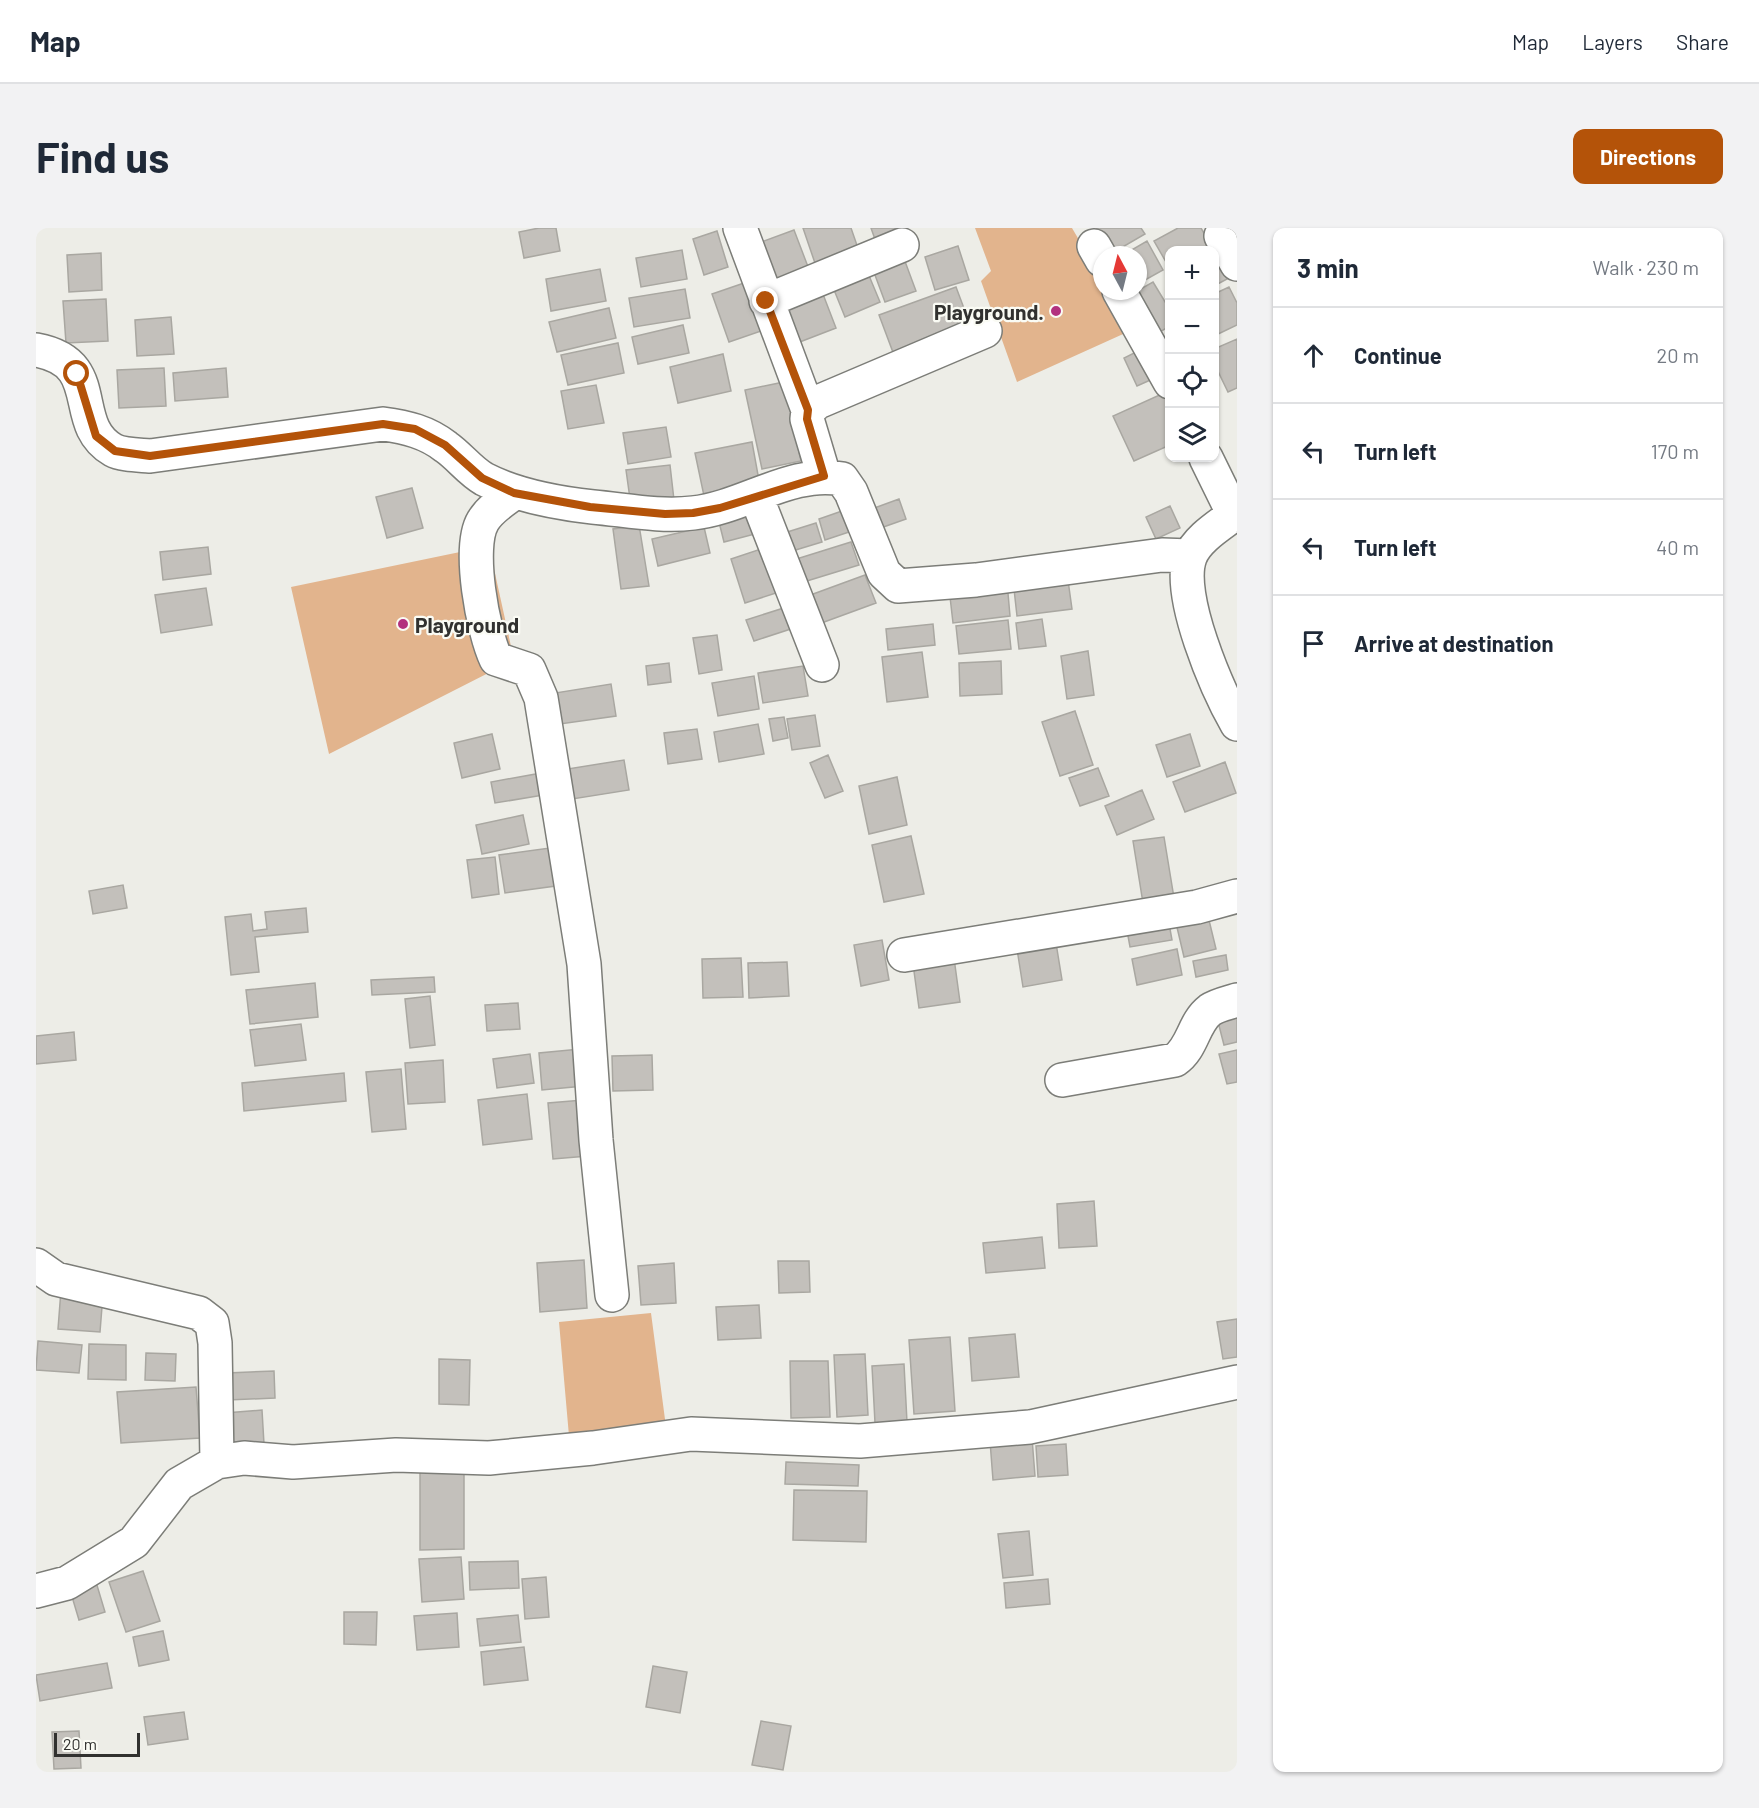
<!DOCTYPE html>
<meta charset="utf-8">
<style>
:root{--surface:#fff;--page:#f2f2f3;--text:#1f2937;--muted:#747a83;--line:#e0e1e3;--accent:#b45309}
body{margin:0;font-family:Barlow,sans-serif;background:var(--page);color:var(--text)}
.controls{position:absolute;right:18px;top:18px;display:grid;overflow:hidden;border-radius:12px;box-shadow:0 2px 4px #0004}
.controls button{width:54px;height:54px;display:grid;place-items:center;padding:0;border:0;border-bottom:2px solid var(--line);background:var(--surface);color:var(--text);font:30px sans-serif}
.compass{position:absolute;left:1057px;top:18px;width:54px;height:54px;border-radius:50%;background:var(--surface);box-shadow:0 2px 4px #0004;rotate:353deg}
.scale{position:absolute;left:18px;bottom:15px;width:86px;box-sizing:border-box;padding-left:6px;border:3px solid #31312f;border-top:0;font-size:16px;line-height:21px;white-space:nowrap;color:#31312f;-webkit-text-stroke:4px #fafbf4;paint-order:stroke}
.stop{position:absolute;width:18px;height:18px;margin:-14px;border:4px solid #b45309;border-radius:50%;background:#fff}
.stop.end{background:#b45309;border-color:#fff;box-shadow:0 2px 6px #0008}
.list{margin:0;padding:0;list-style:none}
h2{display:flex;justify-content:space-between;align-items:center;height:78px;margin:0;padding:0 24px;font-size:26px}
h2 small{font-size:20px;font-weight:400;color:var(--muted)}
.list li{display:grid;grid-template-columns:39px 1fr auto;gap:18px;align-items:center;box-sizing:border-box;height:96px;padding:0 24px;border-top:2px solid var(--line)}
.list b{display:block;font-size:22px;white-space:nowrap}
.list em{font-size:20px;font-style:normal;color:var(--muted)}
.icon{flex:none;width:33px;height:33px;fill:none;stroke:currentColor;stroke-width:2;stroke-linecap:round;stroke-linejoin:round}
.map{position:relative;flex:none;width:1201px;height:1544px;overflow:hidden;border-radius:12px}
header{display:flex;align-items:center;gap:36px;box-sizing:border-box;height:84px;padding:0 30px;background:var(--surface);border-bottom:2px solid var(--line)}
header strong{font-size:28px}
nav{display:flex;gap:33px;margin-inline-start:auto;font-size:21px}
.intro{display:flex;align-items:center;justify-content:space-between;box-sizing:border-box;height:144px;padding:0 36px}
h1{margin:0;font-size:42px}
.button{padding:15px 27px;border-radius:12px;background:var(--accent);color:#fff;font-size:21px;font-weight:700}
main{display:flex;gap:36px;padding:0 36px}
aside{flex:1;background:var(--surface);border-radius:12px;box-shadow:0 2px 4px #0004}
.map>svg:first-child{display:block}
.green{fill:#e2b48d}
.building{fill:#c3c0bb;stroke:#a9a7a1;stroke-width:1.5}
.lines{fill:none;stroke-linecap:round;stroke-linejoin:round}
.minor-casing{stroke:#7c7d78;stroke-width:36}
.minor{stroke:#fff;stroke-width:33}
.route{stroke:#b45309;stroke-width:8}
.poi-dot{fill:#b2317e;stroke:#fafbf4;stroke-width:2}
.labels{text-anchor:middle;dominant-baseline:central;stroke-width:4.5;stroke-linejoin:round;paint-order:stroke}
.poi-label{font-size:21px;font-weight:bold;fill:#31312f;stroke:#fafbf4;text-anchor:end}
</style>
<header>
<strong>Map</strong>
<nav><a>Map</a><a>Layers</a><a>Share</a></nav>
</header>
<div class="intro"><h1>Find us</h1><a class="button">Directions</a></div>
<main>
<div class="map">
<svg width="1201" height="1544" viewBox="0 0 1201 1544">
<rect width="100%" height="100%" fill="#edede7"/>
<path class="green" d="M939 0H1036L1066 51V63H1073L1096 102 981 154 945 53 955 43Z
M453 318 478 432 293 526 255 359Z
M615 1085 630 1199 533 1208 523 1094Z"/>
<path class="building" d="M503 0H520L524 23 488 30 483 4Z
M767 0H815L824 26 781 41Z
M835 0H859L862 9 841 17Z
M1062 0H1105L1109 6 1073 27 1058 2Z
M1142 0H1165L1176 19 1170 22H1134V41L1118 13Z
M758 2 774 44 733 59 717 17Z
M681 3 692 39 668 47 657 11Z
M1111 13 1127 42 1102 56V27H1087Z
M922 18 933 52 899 62 889 29Z
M646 22 651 51 605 59 600 30Z
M65 25 66 62 33 64 31 27Z
M1178 25 1193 50 1178 58Z
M867 28 880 63 849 74 836 39Z
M829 38 844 74 809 89 794 52Z
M564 41 570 73 515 83 510 51Z
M711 54 728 102 693 114 676 66Z
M1117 54 1134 82V98L1117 108 1101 63Z
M920 59 935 99 858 127 843 87Z
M1193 59 1201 75V97L1178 108V66Z
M649 61 654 90 598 99 593 70Z
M785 61 800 100 756 117 741 78Z
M70 71 72 113 30 115 27 73Z
M573 80 580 110 521 124 513 94Z
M135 89 138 126 101 128 99 92Z
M647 97 653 125 602 136 596 109Z
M1201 111V160L1192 164 1178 135V121Z
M582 115 588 145 532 157 525 127Z
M1108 120 1121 149 1101 158 1088 130Z
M687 126 695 163 642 175 634 139Z
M128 140 130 178 83 180 81 142Z
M190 140 192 169 139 173 137 145Z
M748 154 765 233 726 241 709 162Z
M560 157 568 195 532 201 525 163Z
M1128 165 1134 176V217L1098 233 1077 188Z
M630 199 635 229 592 236 587 205Z
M716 214 724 258 668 268 659 225Z
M634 237 638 272 595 278 590 242Z
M376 260 387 300 351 310 340 269Z
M863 271 870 291 839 302 833 282Z
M1134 278 1144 300 1120 311 1110 289Z
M713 282 719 306 688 314 682 290Z
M806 283 813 304 789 312 783 291Z
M780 295 786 314 753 324 748 305Z
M603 297 613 358 585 361 577 301Z
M668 299 674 325 622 338 616 311Z
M815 314 823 337 761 356 754 333Z
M172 319 175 346 127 352 124 324Z
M728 320 743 364 709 375 695 331Z
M1031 345 1036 381 981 388 977 352Z
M829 347 840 375 780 397 769 369Z
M971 354 974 388 917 395 913 360Z
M170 360 176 397 125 405 119 367Z
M754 378 761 399 718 413 710 392Z
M1006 391 1010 418 983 421 980 395Z
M972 392 975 421 923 426 920 398Z
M897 396 899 417 852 422 850 401Z
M681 407 686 442 663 446 657 410Z
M1052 423 1058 467 1031 471 1025 428Z
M886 424 892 469 851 474 846 429Z
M965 433 966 466 924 468 923 435Z
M633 435 635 454 612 457 610 438Z
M767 438 772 468 727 475 722 445Z
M718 448 723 481 682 488 676 455Z
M575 456 580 488 524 496 519 465Z
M1039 483 1057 537 1024 548 1006 494Z
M779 487 784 518 756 522 751 491Z
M748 489 752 510 737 513 733 491Z
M722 496 728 526 683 534 678 504Z
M661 501 666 531 632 536 628 505Z
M456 506 464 541 426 550 418 515Z
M1154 506 1164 538 1131 549 1120 517Z
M792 527 807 563 789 570 774 535Z
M588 532 593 562 530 572 525 542Z
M1189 534 1200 565 1149 584 1137 554Z
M1062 540 1073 568 1044 578 1033 550Z
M511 544 514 566 459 575 455 554Z
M861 549 871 597 833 606 823 558Z
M1106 562 1118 591 1081 607 1069 578Z
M487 587 493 616 446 626 440 597Z
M875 608 888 666 848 674 836 617Z
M1128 609 1138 670 1107 675 1097 613Z
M521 619 527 657 469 665 463 627Z
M459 629 463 666 436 670 431 632Z
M87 657 91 680 57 686 53 663Z
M270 680 272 704 219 709 223 744 195 747 189 689 215 686 217 703 231 701 229 684Z
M1172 688 1180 721 1148 729 1140 695Z
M1132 690 1136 712 1094 719 1090 697Z
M846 712 853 752 825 758 818 717Z
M1020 715 1026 752 987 759 981 721Z
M1141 721 1146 747 1101 757 1096 731Z
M1190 727 1192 742 1160 749 1157 733Z
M705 730 707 769 667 770 666 731Z
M918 730 924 774 883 780 877 736Z
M751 734 753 768 713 770 712 735Z
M398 749 399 764 336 767 335 752Z
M279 755 282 789 214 796 210 762Z
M394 768 399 817 374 820 369 771Z
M482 775 484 801 451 803 449 777Z
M1201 781V814L1188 817 1180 786Z
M265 796 270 832 219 838 214 802Z
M38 804 40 832 0 836V808Z
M544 821 548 858 506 862 503 825Z
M1201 822V854L1191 856 1183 826Z
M494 826 498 855 461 860 457 831Z
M616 827 617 862 577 863 576 828Z
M407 832 409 874 372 876 369 835Z
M365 841 370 901 336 904 330 844Z
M308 845 310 873 208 883 206 855Z
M491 866 496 911 447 917 442 872Z
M547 872 552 928 517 931 512 875Z
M1058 973 1061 1018 1023 1020 1021 976Z
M1006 1009 1009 1040 950 1045 947 1015Z
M548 1032 551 1080 504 1084 501 1035Z
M742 1033H773L774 1064 743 1065Z
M638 1035 640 1075 605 1077 602 1038Z
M25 1062 67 1066 64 1104 22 1101Z
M723 1077 725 1110 682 1112 680 1079Z
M1201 1091V1129L1187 1131 1181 1094Z
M979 1106 983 1149 936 1153 933 1110Z
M914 1109 919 1183 878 1186 873 1112Z
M2 1113 46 1117 43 1145 0 1142Z
M53 1116 90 1117V1152L52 1151Z
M110 1125 140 1126 139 1153 109 1152Z
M829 1126 832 1187 801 1189 798 1127Z
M403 1131 434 1132 433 1177 403 1176Z
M754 1133H792L794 1189 755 1190Z
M868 1136 871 1194 839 1195 836 1138Z
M238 1143 239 1170 192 1172 191 1145Z
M160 1159 164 1210 85 1215 81 1164Z
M226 1182 228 1216 191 1219 189 1185Z
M996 1210 999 1248 957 1252 954 1213Z
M1030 1216 1032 1247 1002 1249 1000 1218Z
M750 1234 823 1237 822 1258 749 1256Z
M428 1238V1321L384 1322V1239Z
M758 1262 831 1263 830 1314 757 1312Z
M993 1303 997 1347 967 1350 962 1306Z
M425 1329 428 1371 386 1374 383 1331Z
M482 1333 483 1360 434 1362 433 1334Z
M107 1343 124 1393 90 1404 73 1354Z
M510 1349 513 1389 489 1391 486 1351Z
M1012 1351 1014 1376 970 1380 968 1355Z
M60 1354 69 1384 43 1392 34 1362Z
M308 1384H341L340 1417 308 1416Z
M421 1385 423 1419 381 1422 378 1388Z
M482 1387 485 1414 444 1418 441 1391Z
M127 1403 133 1432 103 1438 97 1409Z
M488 1419 492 1452 448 1457 445 1424Z
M71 1435 76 1460 4 1473 0 1447Z
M617 1438 651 1444 644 1485 610 1479Z
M148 1484 152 1511 112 1517 108 1489Z
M725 1493 755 1498 747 1542 716 1537Z
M43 1503 45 1540 18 1541 16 1504Z"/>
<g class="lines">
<defs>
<path id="minor" d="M704 0 772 182
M1185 8 1201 36
M1058 18 1066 32
M1083 63 1134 154
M730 73 866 17
M0 122C71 135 31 195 77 222 86 227 103 227 114 228L347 196C370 199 391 204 410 219 423 228 434 243 448 251 481 268 521 275 557 279 590 282 624 289 657 285 707 280 756 241 806 251L815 264 848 345 862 358 940 352 1126 327 1154 328
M1170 230 1198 287
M788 248 771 191 772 182 782 174 949 103
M478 265C467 273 454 281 447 293 431 319 447 404 460 431L493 442 505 470 548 736 560 912 576 1067
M720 268 786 437
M1201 284C1186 296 1161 310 1154 329 1140 367 1181 461 1201 496
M868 727 1161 679 1201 668
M1026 852 1139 832C1157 820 1157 795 1174 782 1181 777 1192 775 1201 772
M0 1037 20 1051 163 1085 176 1095 179 1115 181 1234
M0 1363 31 1355 98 1314 143 1256 181 1234 208 1230 257 1234 360 1227 453 1230 557 1220 655 1206 824 1213 994 1199 1201 1154"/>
</defs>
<use href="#minor" class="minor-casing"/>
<use href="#minor" class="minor"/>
</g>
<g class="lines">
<path class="route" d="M41 146 60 208 79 223 114 228 347 196 379 201 409 217 446 250 478 265 554 279 629 286 657 285 684 280 788 248 771 191 772 182 730 73"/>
</g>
<g class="poi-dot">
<circle cx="1020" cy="83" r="6"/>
<circle cx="367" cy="396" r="6"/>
</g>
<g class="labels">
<g class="poi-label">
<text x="1008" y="83">Playground.</text>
<text x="379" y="396" text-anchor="start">Playground</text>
</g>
</g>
</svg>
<div class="controls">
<button>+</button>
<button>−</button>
<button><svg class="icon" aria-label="locate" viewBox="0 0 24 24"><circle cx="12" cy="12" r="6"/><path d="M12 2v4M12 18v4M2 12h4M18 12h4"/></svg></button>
<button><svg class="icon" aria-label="layers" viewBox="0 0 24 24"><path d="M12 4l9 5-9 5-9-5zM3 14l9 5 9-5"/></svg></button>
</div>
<svg class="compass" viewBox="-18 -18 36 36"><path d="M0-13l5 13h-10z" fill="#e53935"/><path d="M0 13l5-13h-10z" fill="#747a83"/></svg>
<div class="scale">20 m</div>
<div class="stop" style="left:41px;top:146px"></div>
<div class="stop end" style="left:730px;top:73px"></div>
</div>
<aside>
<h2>3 min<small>Walk · 230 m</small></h2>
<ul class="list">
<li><svg class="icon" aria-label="ahead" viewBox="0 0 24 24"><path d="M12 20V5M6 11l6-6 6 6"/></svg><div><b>Continue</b></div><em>20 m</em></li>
<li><svg class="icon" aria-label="left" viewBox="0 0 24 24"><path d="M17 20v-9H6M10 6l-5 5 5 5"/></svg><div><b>Turn left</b></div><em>170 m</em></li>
<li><svg class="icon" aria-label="left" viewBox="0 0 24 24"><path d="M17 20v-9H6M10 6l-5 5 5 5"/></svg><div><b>Turn left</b></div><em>40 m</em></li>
<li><svg class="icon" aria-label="arrive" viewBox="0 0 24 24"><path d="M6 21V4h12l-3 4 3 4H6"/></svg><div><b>Arrive at destination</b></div></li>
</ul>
</aside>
</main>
